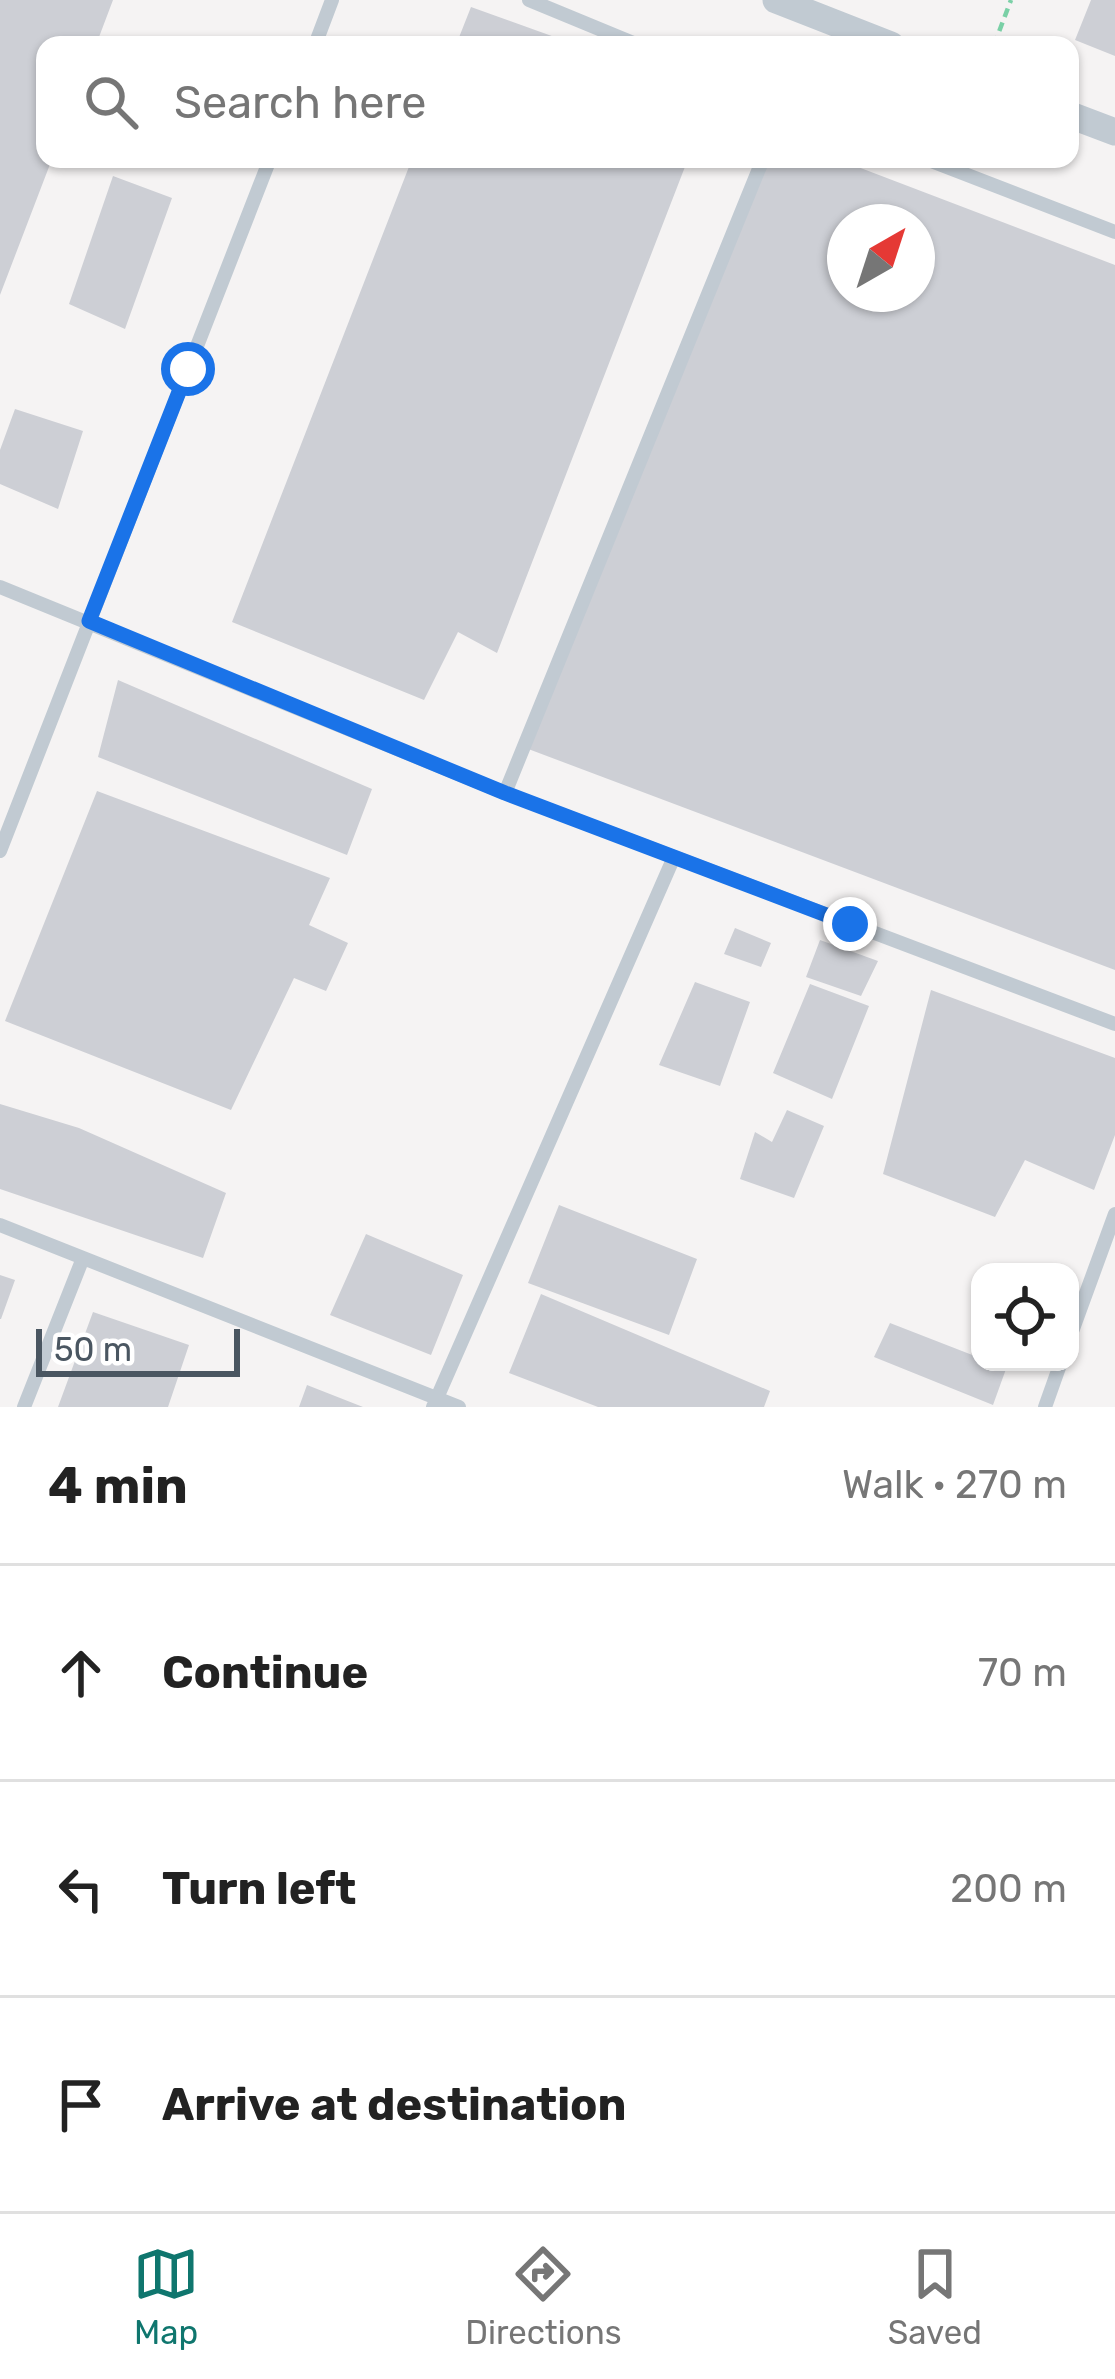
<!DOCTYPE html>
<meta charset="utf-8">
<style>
:root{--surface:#fff;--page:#f6f6f6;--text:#222;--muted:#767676;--line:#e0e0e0;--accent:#0f766e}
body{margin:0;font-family:Rubik,sans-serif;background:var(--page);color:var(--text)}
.controls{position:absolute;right:36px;bottom:36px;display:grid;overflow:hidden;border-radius:24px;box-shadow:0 3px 9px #0004}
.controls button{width:108px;height:108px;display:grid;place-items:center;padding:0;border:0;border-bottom:3px solid var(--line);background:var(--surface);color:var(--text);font:60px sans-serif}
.compass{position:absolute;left:827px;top:204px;width:108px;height:108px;border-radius:50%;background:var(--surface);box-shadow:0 3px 9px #0004;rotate:39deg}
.scale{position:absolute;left:36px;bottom:30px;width:204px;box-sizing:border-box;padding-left:12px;border:6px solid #4a5661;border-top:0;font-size:33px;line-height:42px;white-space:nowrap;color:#4a5661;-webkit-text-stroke:9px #fff;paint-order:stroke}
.stop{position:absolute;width:36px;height:36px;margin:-27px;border:9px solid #1a73e8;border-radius:50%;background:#fff}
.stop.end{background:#1a73e8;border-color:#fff;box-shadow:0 3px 12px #0008}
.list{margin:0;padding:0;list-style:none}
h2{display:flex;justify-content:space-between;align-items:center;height:156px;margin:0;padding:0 48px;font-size:51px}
h2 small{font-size:39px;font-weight:400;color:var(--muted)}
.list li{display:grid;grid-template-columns:78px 1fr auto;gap:36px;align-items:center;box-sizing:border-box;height:216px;padding:0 48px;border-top:3px solid var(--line)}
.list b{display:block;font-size:45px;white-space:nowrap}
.list em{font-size:39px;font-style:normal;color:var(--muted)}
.icon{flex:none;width:66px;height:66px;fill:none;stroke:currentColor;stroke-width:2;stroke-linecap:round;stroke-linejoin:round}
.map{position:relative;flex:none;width:1115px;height:1407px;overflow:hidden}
.search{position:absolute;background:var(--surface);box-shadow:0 3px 9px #0004;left:36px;right:36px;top:36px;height:132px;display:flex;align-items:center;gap:30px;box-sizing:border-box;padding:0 42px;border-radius:24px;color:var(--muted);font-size:45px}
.sheet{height:804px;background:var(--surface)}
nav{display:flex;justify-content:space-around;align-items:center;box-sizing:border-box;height:168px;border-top:3px solid var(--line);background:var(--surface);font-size:33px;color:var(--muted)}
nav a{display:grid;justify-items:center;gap:6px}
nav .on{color:var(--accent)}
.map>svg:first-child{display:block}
.building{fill:#cdcfd5;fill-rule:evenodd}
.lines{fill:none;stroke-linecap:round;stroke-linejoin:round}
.path{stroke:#7ad0a6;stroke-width:4.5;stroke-dasharray:9 6;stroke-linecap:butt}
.service{stroke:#c1cad2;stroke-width:14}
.minor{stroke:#c1cad2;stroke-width:27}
.route{stroke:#1a73e8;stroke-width:15}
</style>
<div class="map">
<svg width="1115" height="1407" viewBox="0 0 1115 1407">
<rect width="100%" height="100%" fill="#f5f3f3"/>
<path class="building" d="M0 0H113L96 45H45V159H52L0 295Z
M1091 0H1115V56L1075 40Z
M471 7 574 44V45H456Z
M412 159H688L497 653 458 632 424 700 232 622Z
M763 159H837L1115 265V970L523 747ZM845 222H917V294H845Z
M113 176 172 198 125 329 69 304Z
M15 409 83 431 58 509 0 484V450Z
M118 680 372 789 347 855 98 757Z
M97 791 330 878 309 925 348 943 326 991 294 978 231 1110 5 1021Z
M735 928 771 943 761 967 724 954Z
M820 940 878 961 861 996 806 977Z
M695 982 750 1002 720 1086 659 1065Z
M810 984 869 1006 832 1099 773 1073Z
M931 990 1115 1058V1135L1094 1190 1025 1160 995 1217 883 1174Z
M0 1104 79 1128 226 1193 203 1258 0 1189Z
M787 1110 824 1126 794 1198 740 1179 755 1132 772 1142Z
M559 1205 697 1259 669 1335 528 1283Z
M366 1234 463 1275 431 1355 330 1315Z
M0 1275 15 1280 1 1319H0Z
M541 1294 770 1391 764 1407H598L509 1373Z
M93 1312 189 1345 168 1407H58Z
M890 1323 980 1358V1362L1006 1369 993 1405 874 1357Z
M307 1385 363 1407H299Z"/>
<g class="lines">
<path class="path" d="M994 45 1011 0"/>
<path class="service" d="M529 0 638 45
M315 45 332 0
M926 159 1115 232
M0 587 505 793 1115 1024
M505 793 763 159
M0 851 270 159
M0 1225 459 1407
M1070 1337 1115 1214
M24 1407 83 1258
M433 1407 674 857
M1045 1407 1061 1362"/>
<path class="minor" d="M776 0 891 45
M1070 115 1115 132"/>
</g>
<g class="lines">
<path class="route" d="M188 369 89 621 505 793 850 924"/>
</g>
</svg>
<div class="controls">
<button><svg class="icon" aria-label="locate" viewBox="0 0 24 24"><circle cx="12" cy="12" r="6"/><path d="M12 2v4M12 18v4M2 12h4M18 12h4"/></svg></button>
</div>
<svg class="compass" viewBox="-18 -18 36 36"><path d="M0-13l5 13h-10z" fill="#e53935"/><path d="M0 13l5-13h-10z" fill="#767676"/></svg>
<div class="scale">50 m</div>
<div class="stop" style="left:188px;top:369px"></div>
<div class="stop end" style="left:850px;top:924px"></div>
<div class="search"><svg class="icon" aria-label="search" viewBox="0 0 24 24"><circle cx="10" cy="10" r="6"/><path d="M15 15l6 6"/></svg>Search here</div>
</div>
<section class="sheet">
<h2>4 min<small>Walk · 270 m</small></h2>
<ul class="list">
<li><svg class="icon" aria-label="ahead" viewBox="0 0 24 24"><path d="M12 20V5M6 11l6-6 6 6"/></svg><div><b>Continue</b></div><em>70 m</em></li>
<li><svg class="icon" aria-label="left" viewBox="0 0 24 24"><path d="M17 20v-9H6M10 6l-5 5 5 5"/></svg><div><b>Turn left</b></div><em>200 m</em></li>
<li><svg class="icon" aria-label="arrive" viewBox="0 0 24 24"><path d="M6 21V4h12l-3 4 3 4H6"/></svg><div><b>Arrive at destination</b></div></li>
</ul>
</section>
<nav>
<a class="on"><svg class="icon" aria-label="map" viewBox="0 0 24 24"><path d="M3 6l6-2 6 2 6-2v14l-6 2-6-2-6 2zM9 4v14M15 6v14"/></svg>Map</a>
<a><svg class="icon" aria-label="directions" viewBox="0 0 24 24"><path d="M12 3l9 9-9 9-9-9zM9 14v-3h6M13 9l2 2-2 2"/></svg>Directions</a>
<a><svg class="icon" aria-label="saved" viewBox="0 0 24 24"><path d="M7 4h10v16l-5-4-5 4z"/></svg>Saved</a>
</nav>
